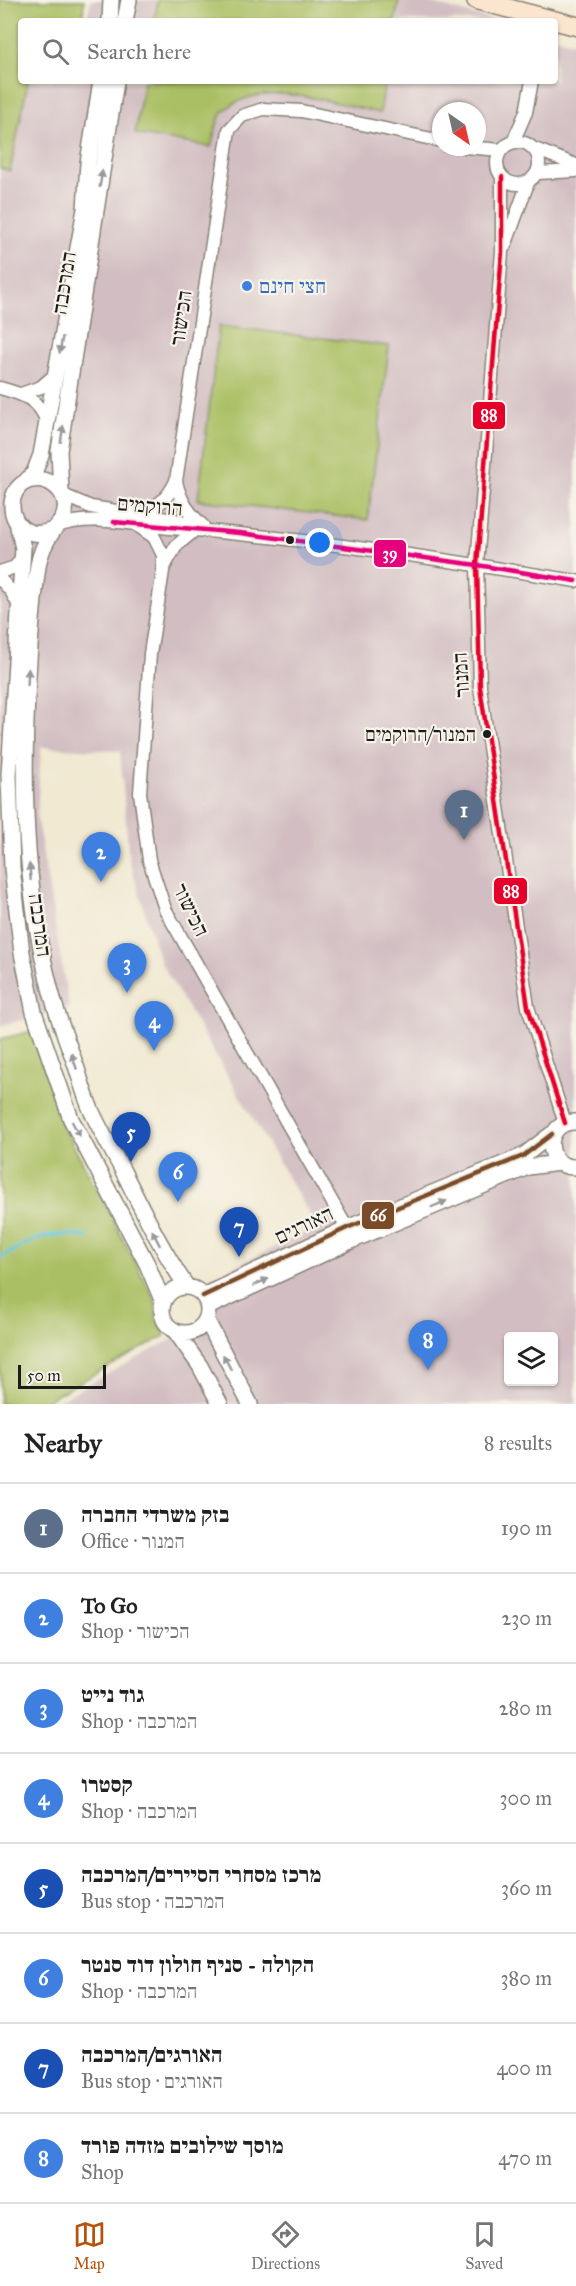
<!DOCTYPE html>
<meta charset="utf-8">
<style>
:root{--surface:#fff;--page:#f2f2f2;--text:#222;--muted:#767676;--line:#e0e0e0;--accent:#b45309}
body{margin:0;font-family:"IM FELL Great Primer","Frank Ruhl Libre",serif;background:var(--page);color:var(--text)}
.controls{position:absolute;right:18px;bottom:18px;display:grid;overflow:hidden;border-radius:6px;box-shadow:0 2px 4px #0004}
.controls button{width:54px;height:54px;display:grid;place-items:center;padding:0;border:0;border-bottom:2px solid var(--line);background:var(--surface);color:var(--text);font:30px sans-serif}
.compass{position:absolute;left:432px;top:102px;width:54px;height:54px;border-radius:50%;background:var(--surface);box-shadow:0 2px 4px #0004;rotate:146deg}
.scale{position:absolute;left:18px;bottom:15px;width:88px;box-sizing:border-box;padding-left:6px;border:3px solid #1c1c1c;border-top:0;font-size:16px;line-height:21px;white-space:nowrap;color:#1c1c1c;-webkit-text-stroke:4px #f7f3e8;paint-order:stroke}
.you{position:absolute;left:320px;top:543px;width:21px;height:21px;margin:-15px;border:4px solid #fff;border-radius:50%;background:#1a73e8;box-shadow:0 0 0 9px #1a73e833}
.badge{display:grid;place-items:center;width:39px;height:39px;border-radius:50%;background:var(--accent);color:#fff;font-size:20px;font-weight:700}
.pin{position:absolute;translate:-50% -50px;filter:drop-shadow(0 2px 3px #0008)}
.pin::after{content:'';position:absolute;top:32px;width:21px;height:18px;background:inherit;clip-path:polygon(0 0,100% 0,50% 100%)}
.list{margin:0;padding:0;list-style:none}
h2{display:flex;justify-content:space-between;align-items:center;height:78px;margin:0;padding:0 24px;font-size:26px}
h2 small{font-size:20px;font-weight:400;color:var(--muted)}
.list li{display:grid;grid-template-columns:39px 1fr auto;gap:18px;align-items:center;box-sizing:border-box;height:90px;padding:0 24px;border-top:2px solid var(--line)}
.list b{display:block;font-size:22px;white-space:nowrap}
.list p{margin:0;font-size:20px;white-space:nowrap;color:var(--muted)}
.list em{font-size:20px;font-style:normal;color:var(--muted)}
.icon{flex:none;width:33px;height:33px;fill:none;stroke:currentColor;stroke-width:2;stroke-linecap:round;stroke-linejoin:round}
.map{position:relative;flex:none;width:576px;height:1404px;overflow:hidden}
.search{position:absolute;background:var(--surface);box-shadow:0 2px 4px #0004;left:18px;right:18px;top:18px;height:66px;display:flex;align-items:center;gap:15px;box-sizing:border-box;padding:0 21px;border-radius:6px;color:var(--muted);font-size:22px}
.sheet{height:798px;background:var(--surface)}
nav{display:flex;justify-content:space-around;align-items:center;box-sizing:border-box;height:84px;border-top:2px solid var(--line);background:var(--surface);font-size:16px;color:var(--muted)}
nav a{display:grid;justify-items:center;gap:3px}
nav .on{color:var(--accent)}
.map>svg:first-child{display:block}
.industrial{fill:#d2bec2;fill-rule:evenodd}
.green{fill:#aabf64;stroke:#636e40;stroke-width:1.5}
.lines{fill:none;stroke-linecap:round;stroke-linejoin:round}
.stream{stroke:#5ac3d5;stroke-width:4}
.minor-casing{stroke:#868277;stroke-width:15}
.tertiary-casing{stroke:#868277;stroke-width:18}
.secondary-casing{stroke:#868277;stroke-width:21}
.minor{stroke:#fff;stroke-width:12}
.tertiary{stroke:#fff;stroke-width:15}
.secondary{stroke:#fce5cf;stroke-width:18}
.bus-1-casing{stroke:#f7f3e8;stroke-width:9}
.bus-2-casing{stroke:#f7f3e8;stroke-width:9}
.bus-3-casing{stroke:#f7f3e8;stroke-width:9}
.bus-1{stroke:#7a4b2a;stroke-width:4.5}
.bus-2{stroke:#e4002b;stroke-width:4.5}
.bus-3{stroke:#e5007d;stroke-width:4.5}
.oneway{fill:#999}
.shop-dot{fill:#3f7fe0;stroke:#f7f3e8;stroke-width:2}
.bus-dot{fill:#1c1c1c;stroke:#f7f3e8;stroke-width:2}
.labels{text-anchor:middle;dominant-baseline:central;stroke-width:4.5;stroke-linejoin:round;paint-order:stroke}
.bus-label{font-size:20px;fill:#1c1c1c;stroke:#f7f3e8;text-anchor:end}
.street-label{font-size:21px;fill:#1c1c1c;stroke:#f7f3e8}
.shop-label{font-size:21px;fill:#366cbe;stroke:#f7f3e8;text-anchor:start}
.line-badge{stroke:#f7f3e8;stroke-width:2}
.badge-label{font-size:16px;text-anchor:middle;font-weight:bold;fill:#fff}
</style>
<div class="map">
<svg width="576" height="1404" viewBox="0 0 576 1404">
<rect width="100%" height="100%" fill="#f7f3e8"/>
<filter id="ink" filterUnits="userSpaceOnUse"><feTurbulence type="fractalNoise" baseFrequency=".0167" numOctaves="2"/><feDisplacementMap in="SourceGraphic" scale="12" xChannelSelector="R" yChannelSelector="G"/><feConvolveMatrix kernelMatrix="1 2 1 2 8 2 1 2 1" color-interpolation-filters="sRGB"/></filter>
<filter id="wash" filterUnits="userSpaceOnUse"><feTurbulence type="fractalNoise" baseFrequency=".008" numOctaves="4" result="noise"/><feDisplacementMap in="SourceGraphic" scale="24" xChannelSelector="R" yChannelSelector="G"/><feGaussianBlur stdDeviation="1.35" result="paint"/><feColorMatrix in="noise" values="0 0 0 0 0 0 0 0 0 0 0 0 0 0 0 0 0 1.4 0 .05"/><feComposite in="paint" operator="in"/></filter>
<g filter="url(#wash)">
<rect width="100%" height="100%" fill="#f1e9d2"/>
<path class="industrial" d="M91 0H420L496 21H86Z
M555 37 576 43V1404H52L217 1315 201 1282 317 1227 160 961 129 859 120 751 41 747 37 819 69 1007 0 1026V168L10 170 28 81H555ZM441 111H477V147H441ZM508 1336H554V1382H508Z"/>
<path class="green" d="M0 0H84L83 21H21V81H28L10 171 0 168Z
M158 0H399L395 21H154Z
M144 81H385L380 113C337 104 258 76 223 112 216 120 214 138 211 147L135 134Z
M219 326 389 346 368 520 198 500Z
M32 1031 61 1121 155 1300 157 1319 165 1336 40 1404H0V1039Z"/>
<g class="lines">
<path class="stream" d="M0 1258C36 1238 45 1231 87 1237"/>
</g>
</g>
<g filter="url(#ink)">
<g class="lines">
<defs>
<path id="minor" d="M497 163a21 21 0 1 1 42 0a21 21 0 1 1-42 0Z
M513 142 526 112 532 81
M465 147 501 150
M535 149 576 165
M538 173 576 171
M502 177V252L477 565 480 687 528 1007 565 1123
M505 246 528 183
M0 388C22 394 40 399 47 423
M21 394 41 387 56 374
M176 481C180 501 189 513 203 526
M63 495 91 507 186 522
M137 515C156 508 168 499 176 481L229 130 242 116 263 109 301 111 441 141
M137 525 154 537 163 555V571L150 654 140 793 149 860 165 909 347 1228
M57 526C93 514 133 525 170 528 306 538 441 559 576 581
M164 567 176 546 195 530
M0 572 15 567 22 558
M0 579 11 591 19 606"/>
<path id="tertiary" d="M110 21 111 0
M125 21 129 0
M24 483 34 473 41 455 85 209 88 163 101 81
M61 492 59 451 116 81
M18 527 23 548 9 775 12 868 22 953 34 1012 71 1119 147 1264 163 1302
M53 530C16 546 0 502 22 484 44 470 72 491 64 515 62 522 57 525 53 531 45 542 40 553 38 566 32 610 29 653 27 697 22 801 26 906 55 1006 61 1026 69 1046 76 1066 81 1081 85 1097 92 1112 102 1134 115 1155 126 1177 145 1215 163 1252 187 1287
M576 1122C543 1120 543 1169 576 1167
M162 1310a23 23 0 1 1 46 0a23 23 0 1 1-46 0Z
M203 1296 347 1228 523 1156 552 1134
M208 1307 353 1240 528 1167 559 1163
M206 1319 250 1404
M176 1332 200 1366 220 1404"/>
<path id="secondary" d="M476 0 576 26"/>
</defs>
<use href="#minor" class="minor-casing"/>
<use href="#tertiary" class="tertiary-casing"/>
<use href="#secondary" class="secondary-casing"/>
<use href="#minor" class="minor"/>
<use href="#tertiary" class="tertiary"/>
<use href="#secondary" class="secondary"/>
<defs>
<path id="bus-1" d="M203 1296 347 1228 523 1156 552 1134"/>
<path id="bus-2" d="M502 177V252L477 565 480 687 528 1007 565 1123"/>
<path id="bus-3" d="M114 522 240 533 477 565 576 581"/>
</defs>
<use href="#bus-1" class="bus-1-casing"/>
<use href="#bus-2" class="bus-2-casing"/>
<use href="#bus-3" class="bus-3-casing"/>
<use href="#bus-1" class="bus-1"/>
<use href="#bus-2" class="bus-2"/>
<use href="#bus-3" class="bus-3"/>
</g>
<defs><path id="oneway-solid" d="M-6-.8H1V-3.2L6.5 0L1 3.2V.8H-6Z" transform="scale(1.5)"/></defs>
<g class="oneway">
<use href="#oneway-solid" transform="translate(101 179) rotate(-81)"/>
<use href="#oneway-solid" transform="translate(61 345) rotate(100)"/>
<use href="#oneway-solid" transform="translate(62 434) rotate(-81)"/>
<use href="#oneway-solid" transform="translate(28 677) rotate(-87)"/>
<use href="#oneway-solid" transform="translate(30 872) rotate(-95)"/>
<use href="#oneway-solid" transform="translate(74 1061) rotate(-109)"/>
<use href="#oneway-solid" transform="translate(76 1129) rotate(62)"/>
<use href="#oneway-solid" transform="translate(439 1204) rotate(-23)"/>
<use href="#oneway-solid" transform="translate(156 1238) rotate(-117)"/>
<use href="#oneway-solid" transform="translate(261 1282) rotate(-25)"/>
<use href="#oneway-solid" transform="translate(227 1362) rotate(-118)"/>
</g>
</g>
<circle class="shop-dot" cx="247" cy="286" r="6"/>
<g class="bus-dot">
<circle cx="290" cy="540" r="5"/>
<circle cx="487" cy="734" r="5"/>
</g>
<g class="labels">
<g class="bus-label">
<text x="476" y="734">המנור/הרוקמים</text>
</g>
<g class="street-label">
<text transform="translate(64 283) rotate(-81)">המרכבה</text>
<text transform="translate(181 318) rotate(-82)">הכישור</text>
<text transform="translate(150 506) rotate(5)">הרוקמים</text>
<text transform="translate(461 675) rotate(-94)">המנור</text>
<text transform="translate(191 910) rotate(64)">הכישור</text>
<text transform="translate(40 925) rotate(82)">המרכבה</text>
<text transform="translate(304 1225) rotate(-25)">האורגים</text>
</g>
<g class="shop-label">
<text x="259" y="286">חצי חינם</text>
</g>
</g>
<g class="line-badge">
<rect x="472" y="401" width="34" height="29" rx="6" fill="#e4002b"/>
<rect x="373" y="539" width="34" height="29" rx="6" fill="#e5007d"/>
<rect x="493" y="877" width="35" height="28" rx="6" fill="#e4002b"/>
<rect x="361" y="1201" width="34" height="29" rx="6" fill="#7a4b2a"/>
</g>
<g class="badge-label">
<text x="489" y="421">88</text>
<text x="390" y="559">39</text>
<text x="511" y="897">88</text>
<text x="378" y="1221">66</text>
</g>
</svg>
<div class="controls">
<button><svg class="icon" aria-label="layers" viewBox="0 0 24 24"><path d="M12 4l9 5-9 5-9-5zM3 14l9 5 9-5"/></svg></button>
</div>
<svg class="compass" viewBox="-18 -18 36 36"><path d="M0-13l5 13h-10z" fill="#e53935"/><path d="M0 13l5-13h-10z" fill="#767676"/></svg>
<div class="scale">50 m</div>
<div class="you"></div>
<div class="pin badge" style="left:464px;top:840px;background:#5c6f8a">1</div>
<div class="pin badge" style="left:101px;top:882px;background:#3f7fe0">2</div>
<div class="pin badge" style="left:127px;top:993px;background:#3f7fe0">3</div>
<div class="pin badge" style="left:154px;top:1051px;background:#3f7fe0">4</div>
<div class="pin badge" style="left:131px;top:1162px;background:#1a4fb4">5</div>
<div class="pin badge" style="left:178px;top:1202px;background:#3f7fe0">6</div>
<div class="pin badge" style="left:239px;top:1257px;background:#1a4fb4">7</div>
<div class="pin badge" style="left:428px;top:1370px;background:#3f7fe0">8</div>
<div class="search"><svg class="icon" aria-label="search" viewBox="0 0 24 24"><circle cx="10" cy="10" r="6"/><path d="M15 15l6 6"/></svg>Search here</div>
</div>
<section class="sheet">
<h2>Nearby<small>8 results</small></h2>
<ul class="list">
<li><span class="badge" style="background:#5c6f8a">1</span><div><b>בזק משרדי החברה</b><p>Office · המנור</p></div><em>190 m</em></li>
<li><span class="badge" style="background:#3f7fe0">2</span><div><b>To Go</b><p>Shop · הכישור</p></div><em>230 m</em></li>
<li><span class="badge" style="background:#3f7fe0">3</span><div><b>גוד נייט</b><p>Shop · המרכבה</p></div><em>280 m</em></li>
<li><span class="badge" style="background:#3f7fe0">4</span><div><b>קסטרו</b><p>Shop · המרכבה</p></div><em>300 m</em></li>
<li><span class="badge" style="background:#1a4fb4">5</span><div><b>מרכז מסחרי הסיירים/המרכבה</b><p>Bus stop · המרכבה</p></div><em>360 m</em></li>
<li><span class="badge" style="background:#3f7fe0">6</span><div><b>הקולה - סניף חולון דוד סנטר</b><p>Shop · המרכבה</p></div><em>380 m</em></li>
<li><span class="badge" style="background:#1a4fb4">7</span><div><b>האורגים/המרכבה</b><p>Bus stop · האורגים</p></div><em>400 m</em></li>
<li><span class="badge" style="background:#3f7fe0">8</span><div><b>מוסך שילובים מזדה פורד</b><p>Shop</p></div><em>470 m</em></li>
</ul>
</section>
<nav>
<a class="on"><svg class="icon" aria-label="map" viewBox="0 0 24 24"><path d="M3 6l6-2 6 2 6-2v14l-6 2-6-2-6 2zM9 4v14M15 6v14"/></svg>Map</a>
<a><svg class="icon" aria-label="directions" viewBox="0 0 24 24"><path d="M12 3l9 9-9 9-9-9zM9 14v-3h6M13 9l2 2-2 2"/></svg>Directions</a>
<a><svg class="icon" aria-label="saved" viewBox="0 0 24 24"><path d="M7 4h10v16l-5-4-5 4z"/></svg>Saved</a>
</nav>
